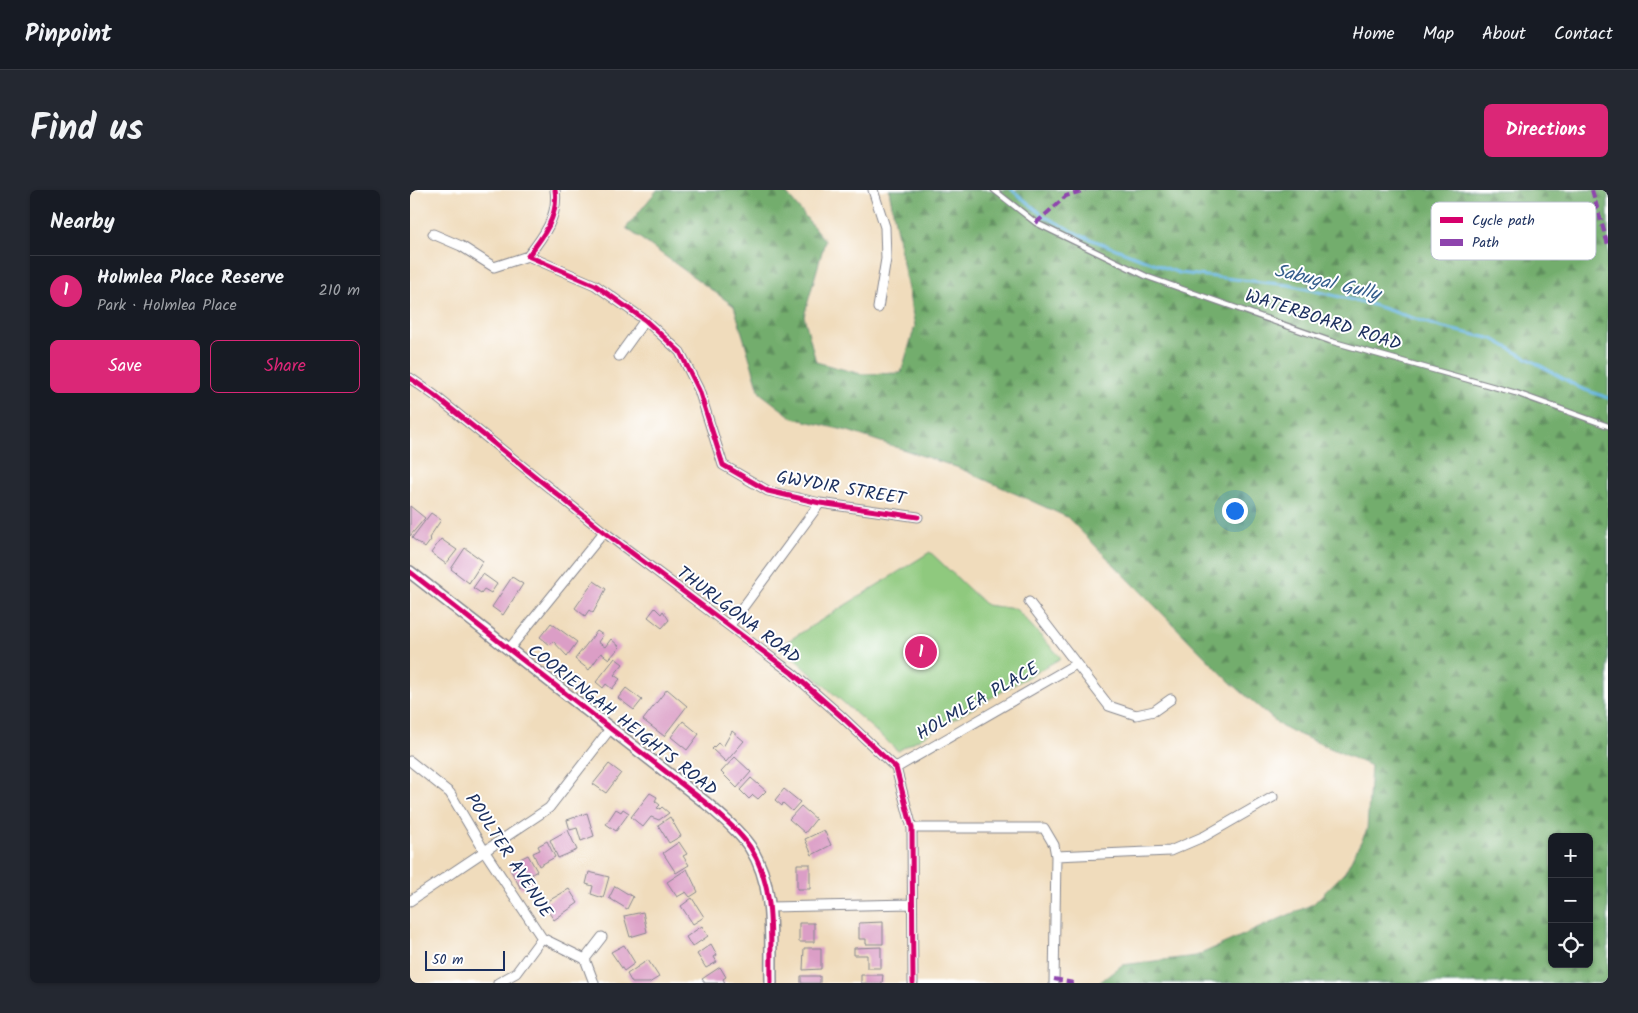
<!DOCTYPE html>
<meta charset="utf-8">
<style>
:root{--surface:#171b24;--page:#242831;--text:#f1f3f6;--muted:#9ea1a6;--line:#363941;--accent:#db2777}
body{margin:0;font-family:Kalam,sans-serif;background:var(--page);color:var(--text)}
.controls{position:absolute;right:15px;bottom:15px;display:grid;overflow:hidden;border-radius:8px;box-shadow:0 1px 4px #0004}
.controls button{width:45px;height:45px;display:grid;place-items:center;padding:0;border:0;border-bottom:1px solid var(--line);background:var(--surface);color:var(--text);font:25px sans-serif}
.scale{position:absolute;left:15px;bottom:12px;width:80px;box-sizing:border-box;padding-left:5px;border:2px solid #1b2f5e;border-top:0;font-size:14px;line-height:18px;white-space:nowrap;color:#1b2f5e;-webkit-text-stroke:4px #fff;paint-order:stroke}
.you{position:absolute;left:824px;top:320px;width:18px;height:18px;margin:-12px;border:4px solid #fff;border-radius:50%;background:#1a73e8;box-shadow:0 0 0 8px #1a73e833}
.badge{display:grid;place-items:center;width:32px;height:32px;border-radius:50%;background:var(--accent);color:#fff;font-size:16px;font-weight:700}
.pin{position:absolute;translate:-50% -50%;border:2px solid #fff;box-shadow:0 1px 5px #0006}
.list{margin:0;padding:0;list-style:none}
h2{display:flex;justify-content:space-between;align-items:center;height:65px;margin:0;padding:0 20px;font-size:21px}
h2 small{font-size:16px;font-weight:400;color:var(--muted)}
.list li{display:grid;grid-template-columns:32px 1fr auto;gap:15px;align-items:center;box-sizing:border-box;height:70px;padding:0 20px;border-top:1px solid var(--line)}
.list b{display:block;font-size:19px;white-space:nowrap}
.list p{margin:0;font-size:16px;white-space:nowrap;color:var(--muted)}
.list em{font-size:16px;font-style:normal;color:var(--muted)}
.actions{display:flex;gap:10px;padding:15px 20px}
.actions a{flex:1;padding:11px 0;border:1px solid var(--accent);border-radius:8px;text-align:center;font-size:18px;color:var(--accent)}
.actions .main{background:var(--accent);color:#fff}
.icon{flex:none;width:28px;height:28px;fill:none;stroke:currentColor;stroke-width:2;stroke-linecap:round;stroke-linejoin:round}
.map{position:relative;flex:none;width:1198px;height:793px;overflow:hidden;border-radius:8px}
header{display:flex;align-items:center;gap:30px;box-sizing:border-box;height:70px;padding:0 25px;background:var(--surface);border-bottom:1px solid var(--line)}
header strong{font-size:24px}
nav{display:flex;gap:28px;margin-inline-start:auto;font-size:18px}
.intro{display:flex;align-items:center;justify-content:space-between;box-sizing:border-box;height:120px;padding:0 30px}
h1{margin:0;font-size:35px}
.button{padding:12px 22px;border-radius:8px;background:var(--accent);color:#fff;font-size:18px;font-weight:700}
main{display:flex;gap:30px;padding:0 30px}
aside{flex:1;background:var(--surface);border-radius:8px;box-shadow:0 1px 4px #0004}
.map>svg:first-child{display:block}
.green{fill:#8fc97e;stroke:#557c6e}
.forest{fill:url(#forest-firs);stroke:#476e66;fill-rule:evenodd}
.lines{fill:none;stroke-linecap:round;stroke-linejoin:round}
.stream{stroke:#69b7e3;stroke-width:3}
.building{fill:#db9ec6}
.service-casing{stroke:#86868d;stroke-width:7}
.minor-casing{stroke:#86868d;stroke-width:11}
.tertiary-casing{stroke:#86868d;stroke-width:14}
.service{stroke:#fff;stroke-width:4.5}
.minor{stroke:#fff;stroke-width:9}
.tertiary{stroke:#fff;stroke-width:11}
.quiet{stroke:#8e44ad;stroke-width:4;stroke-dasharray:8 4;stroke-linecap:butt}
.cycleway-casing{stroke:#fff;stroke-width:8}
.cycleway{stroke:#d6006c;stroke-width:5}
.labels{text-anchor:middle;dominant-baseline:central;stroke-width:4;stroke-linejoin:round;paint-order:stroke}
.street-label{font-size:18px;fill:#1b2f5e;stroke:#fff}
.water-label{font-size:19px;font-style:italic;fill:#365f8d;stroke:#fff}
.key{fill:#fff;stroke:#bbc1cf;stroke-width:1}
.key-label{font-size:14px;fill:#1b2f5e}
</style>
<header>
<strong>Pinpoint</strong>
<nav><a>Home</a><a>Map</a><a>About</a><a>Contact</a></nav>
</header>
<div class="intro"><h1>Find us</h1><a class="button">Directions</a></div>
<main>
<aside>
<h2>Nearby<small></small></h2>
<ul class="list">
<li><span class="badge">1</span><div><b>Holmlea Place Reserve</b><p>Park · Holmlea Place</p></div><em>210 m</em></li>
</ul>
<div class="actions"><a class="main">Save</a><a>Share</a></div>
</aside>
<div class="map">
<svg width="1198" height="793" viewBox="0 0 1198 793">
<defs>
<pattern id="forest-firs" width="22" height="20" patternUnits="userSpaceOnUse" patternTransform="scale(1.25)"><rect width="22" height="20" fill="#73ad6d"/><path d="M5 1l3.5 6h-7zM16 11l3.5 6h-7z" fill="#5e8d5d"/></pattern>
</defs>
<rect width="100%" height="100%" fill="#fff"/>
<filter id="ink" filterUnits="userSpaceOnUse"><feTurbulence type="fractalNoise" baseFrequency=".02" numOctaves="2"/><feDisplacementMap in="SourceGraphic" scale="10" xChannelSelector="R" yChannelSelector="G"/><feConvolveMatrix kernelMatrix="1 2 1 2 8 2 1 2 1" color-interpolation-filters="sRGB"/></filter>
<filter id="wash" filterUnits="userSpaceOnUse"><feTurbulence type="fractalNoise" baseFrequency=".0096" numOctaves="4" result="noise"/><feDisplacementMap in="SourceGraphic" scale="20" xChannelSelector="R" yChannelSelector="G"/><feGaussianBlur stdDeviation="1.12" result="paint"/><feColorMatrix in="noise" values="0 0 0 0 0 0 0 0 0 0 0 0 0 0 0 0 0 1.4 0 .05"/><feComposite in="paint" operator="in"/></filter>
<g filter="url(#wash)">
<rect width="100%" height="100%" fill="#f0dcbc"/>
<path class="green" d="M520 362 576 415 606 419 651 468 488 561 370 456Z"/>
<path class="forest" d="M247 0H364L377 4 415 51 394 126 406 172 451 184 491 183 505 136 479 0H1198V793H689L712 775 786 766 903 714 935 682 957 640 961 576 872 537 819 491 657 327 549 278 438 241 383 228 350 203 324 116 216 38ZM1142 647H1179V774H1142Z"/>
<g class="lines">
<path class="stream" d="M602 0 634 26 672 46 769 83 879 95 960 114 1030 137 1083 149 1170 198 1198 208"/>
</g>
<g id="blocks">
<path class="building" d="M0 316 15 328 0 346Z
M21 323 31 330 19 348 21 350 15 358 2 348Z
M31 349 47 360 36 374 21 363Z
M55 358 73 371 59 393 41 379Z
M73 384 87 394 81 403 74 399 71 403 63 398Z
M102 387 113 394 93 425 82 417Z
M184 391 196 399 183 423 179 420 175 426 165 418Z
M245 418 251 424 253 421 259 430 252 438 238 427Z
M141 433 167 452 157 466 143 451 140 455 130 447Z
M187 441 193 445 188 452 195 457 201 449 210 457 199 469 191 463 179 480 165 469Z
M205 468 213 474 204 485 210 489 202 499 196 494 193 498 186 492Z
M216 498 232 510 224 520 208 508Z
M257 499 277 516 254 546 233 530Z
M273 531 289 544 277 560 261 547Z
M322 541 334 551 316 572 302 559 308 553 313 557Z
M325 567 341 582 327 598 311 582Z
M199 574 211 583 196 603 183 594Z
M341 588 356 601 348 609 343 605 339 609 330 600Z
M374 599 390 612 382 621 373 613 372 616 365 610Z
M240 603 247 607 245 611 250 615 247 618 250 619 252 617 259 623 249 630 241 627 233 637 221 627Z
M391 616 406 629 395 643 379 629Z
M206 619 211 622 213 619 219 623 206 641 196 634Z
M177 623 184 646 171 651 167 638 160 640 157 630Z
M260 627 271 646 259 653 248 635Z
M158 640 167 660 148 668 140 650Z
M414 640 421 655 402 665 395 649Z
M137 651 145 667 129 676 123 663 130 660 128 656Z
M269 652 277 664 273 666 279 675 266 683 253 663Z
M118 665 127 681 122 684 124 692 111 699 100 679 112 672 110 669Z
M387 674H400V699H387Z
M277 679 288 702 280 707 276 702 267 707 257 692Z
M179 682 199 687 193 708 181 704 183 696 176 694Z
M205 696 223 707 217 719 199 708Z
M159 699 168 713 144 730 133 714Z
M282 708 294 727 283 734 271 716Z
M233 722 237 742 220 747 214 726Z
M473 732V754H456V749H449V733Z
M389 733H404V752H389Z
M292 736 298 746 282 757 276 747Z
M301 754 307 765 304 767 307 772 296 778 287 764Z
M214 755 225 773 214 781 201 762Z
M471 757V778H457V765H444V758Z
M394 758H411V779L393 780Z
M238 770 249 787 239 793H222L217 784Z
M310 777 316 787 313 789 315 793H295L292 789Z
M451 785H473L472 793H451Z
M391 786H410V793H391Z"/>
</g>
</g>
<g filter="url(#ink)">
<use href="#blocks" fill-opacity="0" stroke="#86868d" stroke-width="1"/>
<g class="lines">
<defs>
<path id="service" d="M584 0 626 33 738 87 920 151 1106 203 1198 236"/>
<path id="minor" d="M145 0C149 26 133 47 118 66L185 95 235 130 270 162 289 200 313 275 358 301 410 313 508 327
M463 0 475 37 476 69 468 118
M23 44 51 56 84 77 118 66
M209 166 235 130
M0 188 24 205 194 342 382 483 431 526 486 578 502 638 503 793
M619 412 699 516 726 525 744 521 761 509
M320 435 410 313
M99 459 194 342
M0 571 40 603 75 662 132 748 175 769 184 793
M486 578 666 474
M502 638H634L644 655 646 666 644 793
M646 666 760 661 795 646 863 607
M0 711 139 618 200 539
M360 717 501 714
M175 769 192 747
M88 793 106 783 132 748"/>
<path id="tertiary" d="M0 382 296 613C311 626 328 640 340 657 366 697 360 747 361 793"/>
</defs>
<use href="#service" class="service-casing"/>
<use href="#minor" class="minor-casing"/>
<use href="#tertiary" class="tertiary-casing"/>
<use href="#service" class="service"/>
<use href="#minor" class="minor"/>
<use href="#tertiary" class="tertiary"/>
<path class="quiet" d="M1182 0 1198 55
M626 33 656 6 675 0
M644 789 664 793"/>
<defs>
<path id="cycleway" d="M145 0C149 26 133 47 118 66L185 95 235 130 270 162 289 200 313 275 358 301 410 313 508 327
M0 188 24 205 194 342 382 483 431 526 486 578 502 638 503 793
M0 382 296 613C311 626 328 640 340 657 366 697 360 747 361 793"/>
</defs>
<use href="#cycleway" class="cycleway-casing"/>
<use href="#cycleway" class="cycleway"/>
</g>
</g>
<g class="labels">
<g class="street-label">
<text transform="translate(913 131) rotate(18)">WATERBOARD ROAD</text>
<text transform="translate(431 299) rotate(10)">GWYDIR STREET</text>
<text transform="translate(328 426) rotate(37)">THURLGONA ROAD</text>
<text transform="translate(568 512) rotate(-30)">HOLMLEA PLACE</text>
<text transform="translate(212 531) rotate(38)">COORIENGAH HEIGHTS ROAD</text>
<text transform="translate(98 666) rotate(57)">POULTER AVENUE</text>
</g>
<g class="water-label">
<text transform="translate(917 93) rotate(13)">Sabugal Gully</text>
</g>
</g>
<rect x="1021" y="12" width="165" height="58" rx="8" class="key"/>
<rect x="1030" y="27" width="23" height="6" fill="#d6006c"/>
<rect x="1030" y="49" width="23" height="7" fill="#8e44ad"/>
<g class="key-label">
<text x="1062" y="35">Cycle path</text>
<text x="1062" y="57">Path</text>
</g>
</svg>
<div class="controls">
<button>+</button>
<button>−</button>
<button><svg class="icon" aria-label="locate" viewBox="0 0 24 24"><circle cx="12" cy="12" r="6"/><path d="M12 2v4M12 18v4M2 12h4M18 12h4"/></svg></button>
</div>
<div class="scale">50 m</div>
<div class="you"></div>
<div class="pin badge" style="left:511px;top:462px">1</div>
</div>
</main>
